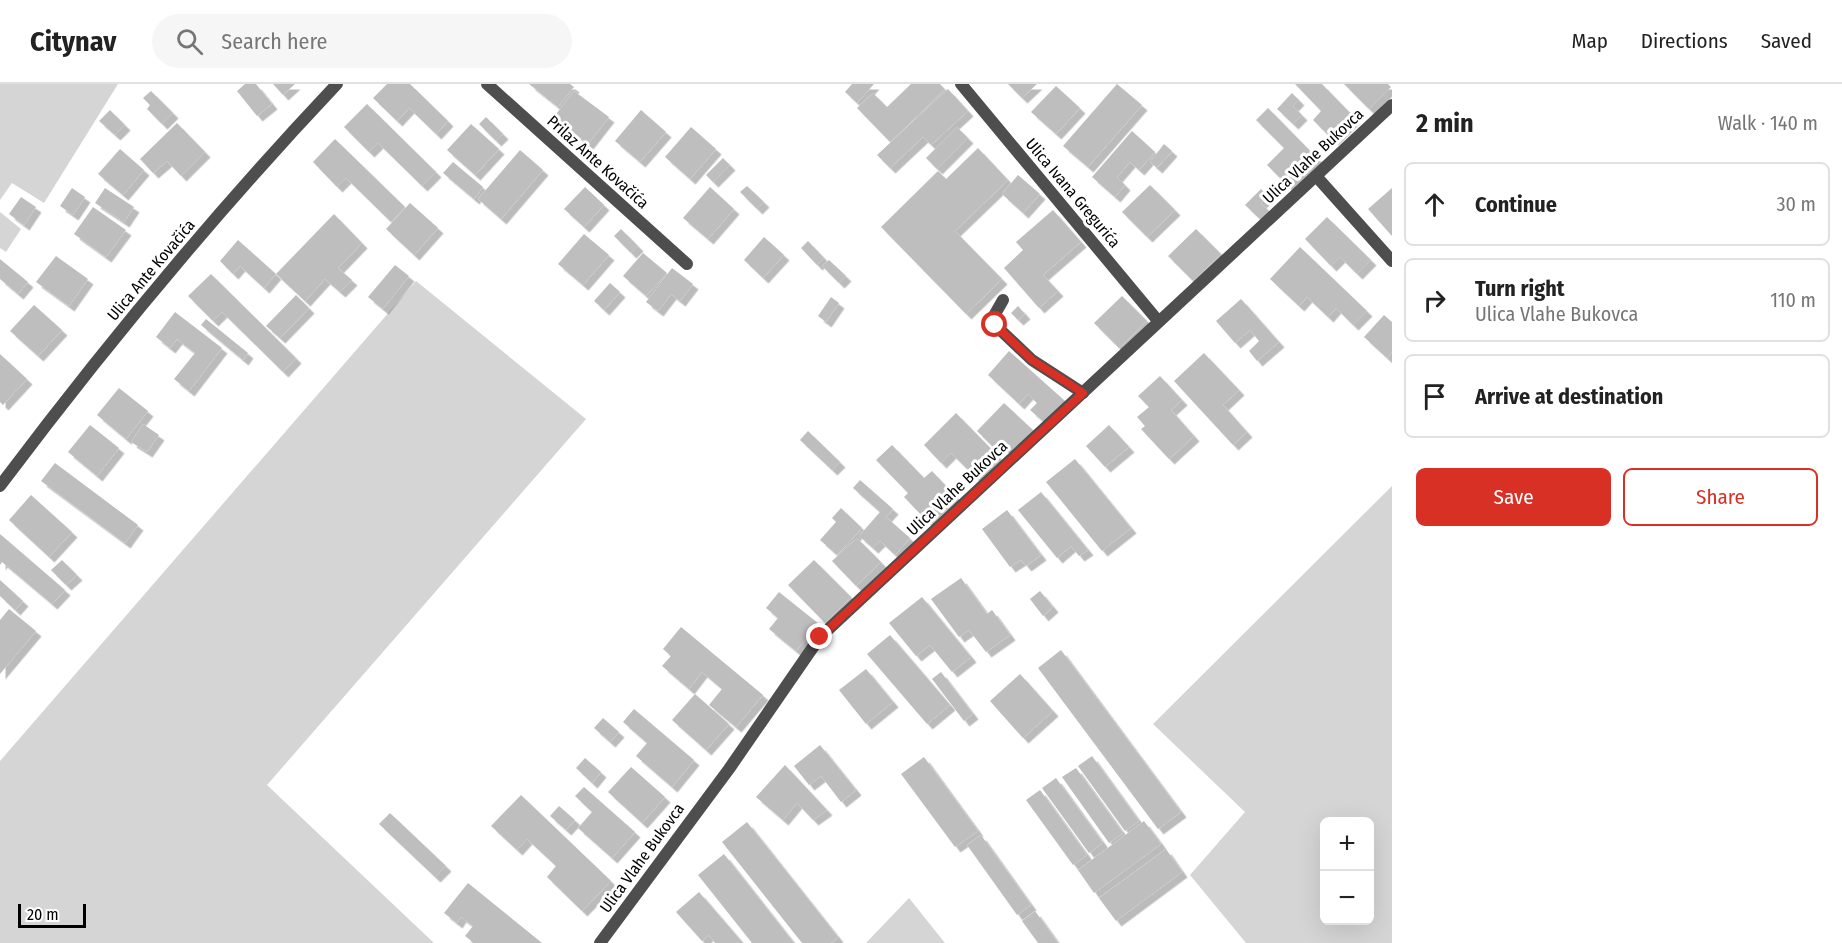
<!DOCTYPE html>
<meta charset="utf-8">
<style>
:root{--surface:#fff;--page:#f6f6f6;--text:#222;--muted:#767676;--line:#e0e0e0;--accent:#d93025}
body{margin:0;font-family:"Fira Sans Condensed",sans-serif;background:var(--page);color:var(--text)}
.controls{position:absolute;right:18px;bottom:18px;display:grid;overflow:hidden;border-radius:9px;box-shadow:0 6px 24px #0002}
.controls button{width:54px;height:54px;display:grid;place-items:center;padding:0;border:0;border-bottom:2px solid var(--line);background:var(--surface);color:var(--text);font:30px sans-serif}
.scale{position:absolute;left:18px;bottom:15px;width:68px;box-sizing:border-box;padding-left:6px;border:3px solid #000;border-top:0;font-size:16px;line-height:21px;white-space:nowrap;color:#000;-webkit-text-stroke:4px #fff;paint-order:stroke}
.stop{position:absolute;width:18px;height:18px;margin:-14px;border:4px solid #d93025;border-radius:50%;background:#fff}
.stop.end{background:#d93025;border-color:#fff;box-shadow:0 2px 6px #0008}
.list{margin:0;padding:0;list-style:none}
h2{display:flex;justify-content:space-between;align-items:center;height:78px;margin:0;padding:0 24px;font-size:26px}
h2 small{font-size:20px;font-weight:400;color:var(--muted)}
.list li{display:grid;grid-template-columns:39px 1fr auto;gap:18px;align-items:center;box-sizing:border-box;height:84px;margin:0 12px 12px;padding:0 12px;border:2px solid var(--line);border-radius:9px}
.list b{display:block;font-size:22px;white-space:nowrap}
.list p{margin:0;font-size:20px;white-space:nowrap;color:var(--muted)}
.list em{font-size:20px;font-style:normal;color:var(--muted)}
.actions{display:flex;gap:12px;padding:18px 24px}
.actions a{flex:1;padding:14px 0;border:2px solid var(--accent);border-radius:9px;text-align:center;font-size:21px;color:var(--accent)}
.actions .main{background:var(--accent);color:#fff}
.icon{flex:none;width:33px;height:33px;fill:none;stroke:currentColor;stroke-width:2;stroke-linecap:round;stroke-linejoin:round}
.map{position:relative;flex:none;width:1392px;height:859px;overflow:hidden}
header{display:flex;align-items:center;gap:36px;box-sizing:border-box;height:84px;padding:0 30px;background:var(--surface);border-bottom:2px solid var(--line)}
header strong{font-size:28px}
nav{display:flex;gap:33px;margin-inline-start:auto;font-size:21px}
.search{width:420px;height:54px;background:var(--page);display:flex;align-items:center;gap:15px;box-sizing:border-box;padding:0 21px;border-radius:33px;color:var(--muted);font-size:22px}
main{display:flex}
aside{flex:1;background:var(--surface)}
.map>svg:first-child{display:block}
.green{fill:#d5d5d5;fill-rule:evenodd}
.building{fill:#bebebe;filter:url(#shadow)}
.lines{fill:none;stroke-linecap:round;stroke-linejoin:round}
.service{stroke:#4e4e4e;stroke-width:12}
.minor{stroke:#4e4e4e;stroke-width:12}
.route{stroke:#d93025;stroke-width:8}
.labels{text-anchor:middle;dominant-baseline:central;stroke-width:6;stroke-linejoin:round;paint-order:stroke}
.street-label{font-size:16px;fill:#000;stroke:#fff}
</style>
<header>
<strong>Citynav</strong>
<div class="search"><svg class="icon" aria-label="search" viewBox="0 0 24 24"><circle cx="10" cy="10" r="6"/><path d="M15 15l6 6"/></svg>Search here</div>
<nav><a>Map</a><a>Directions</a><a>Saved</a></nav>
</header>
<main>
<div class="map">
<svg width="1392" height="859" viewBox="0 0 1392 859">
<defs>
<filter id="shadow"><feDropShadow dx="5.5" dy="5.5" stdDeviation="0" flood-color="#0004"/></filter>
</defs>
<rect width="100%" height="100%" fill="#fff"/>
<path class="green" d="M0 0H118L44 119 12 99 0 116Z
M0 128 21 145 6 168 0 164Z
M416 197 586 335 267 701 434 859H0V677Z
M1392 402V859H1246L1190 791 1245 728 1153 640ZM1324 738H1370V836H1324Z
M909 814 945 859H866Z"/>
<path class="building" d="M245 0H256L272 20 257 32 237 7Z
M273 0H295L283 11Z
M387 0H410L448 37 436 50 409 24 397 37 373 14Z
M529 0H570L574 3 558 23Z
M852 0H874L857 19 845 8Z
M911 0H940L945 5 890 58 857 24 873 9 887 23Z
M1008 0H1037L1022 14Z
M1117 0 1142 21 1088 83 1063 62Z
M1295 0H1322L1355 34 1333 56 1313 36 1321 27Z
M1344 0H1388L1391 3 1369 25Z
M1056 2 1080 24 1056 50 1031 28Z
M948 5 968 27 931 61 923 53 890 84 877 71Z
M151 7 173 29 162 40 147 25 150 21 143 14Z
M574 7 609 33 588 60 553 34Z
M1292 9 1299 16 1293 22 1302 31 1293 40 1277 25Z
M367 20 436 88 422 102 378 59 369 68 344 43Z
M1268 24 1322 79 1293 107 1267 81 1284 64 1256 36Z
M110 26 125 41 115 51 99 37Z
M641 26 666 48 640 78 615 57Z
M486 33 503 50 496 57 479 40Z
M177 39 205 68 181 92 167 77 153 89 140 75Z
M471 40 499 65 475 91 447 66Z
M691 43 716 65 690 95 665 73Z
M957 43 968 54 937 85 926 74Z
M1132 47 1155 68 1139 86 1130 78 1117 93 1125 101 1115 113 1092 93Z
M335 55 405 123 391 138 346 94 337 103 313 78Z
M1164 60 1172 67 1157 84 1150 78Z
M978 64 1008 96 955 147 1002 195 966 230 881 143 938 87 946 95Z
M120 65 144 86 123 111 98 90Z
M520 66 543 86 501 135 478 115Z
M723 74 730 81 713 98 706 91Z
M453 78 483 103 474 115 443 89Z
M1018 91 1040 110 1023 129 1002 110Z
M1150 101 1175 126 1147 153 1122 128Z
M747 102 764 118 757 125 740 108Z
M585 103 604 121 584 143 564 125Z
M710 103 734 125 708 155 683 134Z
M72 104 85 113 73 131 60 122Z
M105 104 134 123 124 138 95 119Z
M1392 104V152L1368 125Z
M1261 105 1268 112 1261 119 1270 128 1262 137 1245 121Z
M21 113 36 123 24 141 9 130Z
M410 119 438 144 414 171 386 145Z
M93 123 126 146 106 173 74 150Z
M1053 126 1081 158 1043 191 1058 207 1039 224 1004 184 1023 166 1016 158Z
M334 130 362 159 338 184 352 196 340 208 325 195 305 217 276 190Z
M1327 133 1371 176 1357 190 1340 173 1331 182 1305 155Z
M621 145 638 162 631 169 614 152Z
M1196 145 1221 170 1193 197 1168 172Z
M584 150 609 171 583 201 558 180Z
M764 153 784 171 763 194 744 176Z
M238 156 276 190 264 204 240 182 233 190 220 177Z
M808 157 824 174 817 181 801 164Z
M1300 163 1367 227 1353 241 1336 224 1328 233 1307 213 1299 222 1270 195Z
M643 169 667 189 646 212 623 192Z
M56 172 88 195 69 222 36 198Z
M0 175 28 198 18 210 0 195Z
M829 176 846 192 839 199 822 182Z
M395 181 409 192 383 225 368 213Z
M672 184 693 200 680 217 671 210 658 227 646 218Z
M211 190 296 274 283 288 222 228 213 237 188 212Z
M610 199 620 208 604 226 594 217Z
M296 211 309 224 280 254 266 242Z
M1122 212 1147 237 1119 264 1094 239Z
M831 213 839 219 826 238 818 232Z
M1241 215 1279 258 1257 277 1249 267 1259 257 1250 246 1235 259 1216 237Z
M34 221 62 246 38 272 10 247Z
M1018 222 1025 230 1018 236 1011 229Z
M175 228 222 264 189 307 174 295 195 269 177 255 170 264 156 253Z
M1384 231 1392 238V268L1387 274 1364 253Z
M206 235 248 269 243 276 201 241Z
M1009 267 1065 317 1045 339 1030 326 1037 319 1028 310 1019 320 988 291Z
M1204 269 1239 306 1223 321 1247 348 1233 361 1174 297Z
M0 270 27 295 3 321 0 318Z
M1160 292 1182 316 1171 326 1194 352 1169 375 1141 345 1145 342 1137 333 1149 323 1138 312Z
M119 304 148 327 126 355 97 331Z
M1004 319 1034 347 1011 371 998 358 993 363 977 347Z
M956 329 1000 374 978 396 951 369 941 379 924 361Z
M143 340 159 351 147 368 131 358Z
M90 341 119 364 97 392 68 368Z
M1109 341 1129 363 1105 383 1086 362Z
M808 347 840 378 832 386 800 356Z
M892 361 924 394 932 387 958 415 931 441 904 413 908 409 876 376Z
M1075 375 1131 444 1102 467 1046 398Z
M55 379 138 441 125 459 41 397Z
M860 396 893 425 886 433 910 454 895 471 880 457 873 464 859 452 880 428 853 404Z
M1041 408 1088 466 1079 472 1071 462 1057 474 1018 426Z
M31 411 72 448 49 473 9 436Z
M841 424 862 444 837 471 820 456 836 438 832 434Z
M1007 426 1041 471 1026 482 1021 476 1010 483 982 445Z
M0 450 65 506 52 520 2 478 0 481Z
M857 454 881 478 856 502 832 477Z
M62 476 77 491 66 501 51 486Z
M814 476 851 513 825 539 788 501Z
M961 494 987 530 992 526 1010 551 986 568 969 546 959 553 931 515Z
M0 496 23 517 15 526 0 512Z
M1040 507 1053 523 1043 532 1030 515Z
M779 508 819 540 796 567 769 545 778 534 766 524Z
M922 513 971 573 952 588 930 561 916 572 889 539Z
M9 525 36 547 0 590V536Z
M681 543 763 611 736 643 709 621 722 605 702 588 689 605 662 582 671 572 663 565Z
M890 551 950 621 927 640 867 570Z
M1061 566 1181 728 1158 745 1038 584Z
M866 585 893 618 866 640 839 606Z
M941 588 973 630 964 637 932 595Z
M1020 590 1053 627 1023 654 990 617Z
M695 610 729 640 706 666 672 636Z
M634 625 694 676 672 703 636 672 647 659 623 638Z
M603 634 619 648 610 658 594 644Z
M820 661 856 706 841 718 821 692 809 701 794 682Z
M1092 672 1139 737 1125 747 1078 682Z
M924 673 978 747 955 763 901 690Z
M585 674 601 688 592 699 576 684Z
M785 681 827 726 813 736 797 719 783 736 756 713Z
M631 683 665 713 642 739 608 708Z
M1076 684 1123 749 1109 759 1062 693Z
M1056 694 1103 759 1089 769 1042 704Z
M584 703 635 748 612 774 578 744 592 728 575 712Z
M1040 706 1087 771 1073 781 1026 716Z
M521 711 611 797 582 827 547 793 556 782 527 755 517 766 491 742Z
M559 722 575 736 566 746 550 732Z
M390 729 446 782 435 793 379 740Z
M1144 737 1161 760 1094 809 1078 786Z
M747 738 838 853 831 859H802L722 758Z
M981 751 1031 821 1017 831 967 761Z
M1166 765 1182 788 1116 837 1099 814Z
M724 770 794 859H752L698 791Z
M468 799 542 859H474L465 852 473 842 461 833 457 839 444 829Z
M699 808 743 859H715L709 851 702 857 676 828Z
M1035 827 1058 859H1038L1022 837Z"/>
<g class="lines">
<path class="service" d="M1316 92 1392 177
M1003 216 995 230V241L1032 276 1083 309"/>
<path class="minor" d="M487 0 687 180
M961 0 1159 238
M0 402C105 262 217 127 337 0
M600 859 729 685 820 553 1392 21"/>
</g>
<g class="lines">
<path class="route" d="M820 553 1083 309 1032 276 995 241"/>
</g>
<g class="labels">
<g class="street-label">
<text transform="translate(1313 72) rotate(-43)">Ulica Vlahe Bukovca</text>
<text transform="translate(598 78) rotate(42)">Prilaz Ante Kovačića</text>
<text transform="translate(1073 109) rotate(50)">Ulica Ivana Gregurića</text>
<text transform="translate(151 186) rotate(-50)">Ulica Ante Kovačića</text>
<text transform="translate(957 404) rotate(-43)">Ulica Vlahe Bukovca</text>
<text transform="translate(642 774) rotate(-54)">Ulica Vlahe Bukovca</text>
</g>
</g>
</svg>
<div class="controls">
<button>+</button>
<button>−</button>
</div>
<div class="scale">20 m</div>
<div class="stop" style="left:995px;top:241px"></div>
<div class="stop end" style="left:820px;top:553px"></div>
</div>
<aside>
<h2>2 min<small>Walk · 140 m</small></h2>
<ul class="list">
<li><svg class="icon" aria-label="ahead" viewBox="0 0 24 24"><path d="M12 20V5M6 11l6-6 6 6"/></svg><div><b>Continue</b></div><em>30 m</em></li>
<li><svg class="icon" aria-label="right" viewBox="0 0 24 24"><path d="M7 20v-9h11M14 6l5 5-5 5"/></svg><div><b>Turn right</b><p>Ulica Vlahe Bukovca</p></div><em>110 m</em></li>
<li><svg class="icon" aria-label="arrive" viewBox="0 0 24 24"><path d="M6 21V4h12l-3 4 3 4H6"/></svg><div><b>Arrive at destination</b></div></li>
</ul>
<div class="actions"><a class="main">Save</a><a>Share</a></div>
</aside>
</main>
